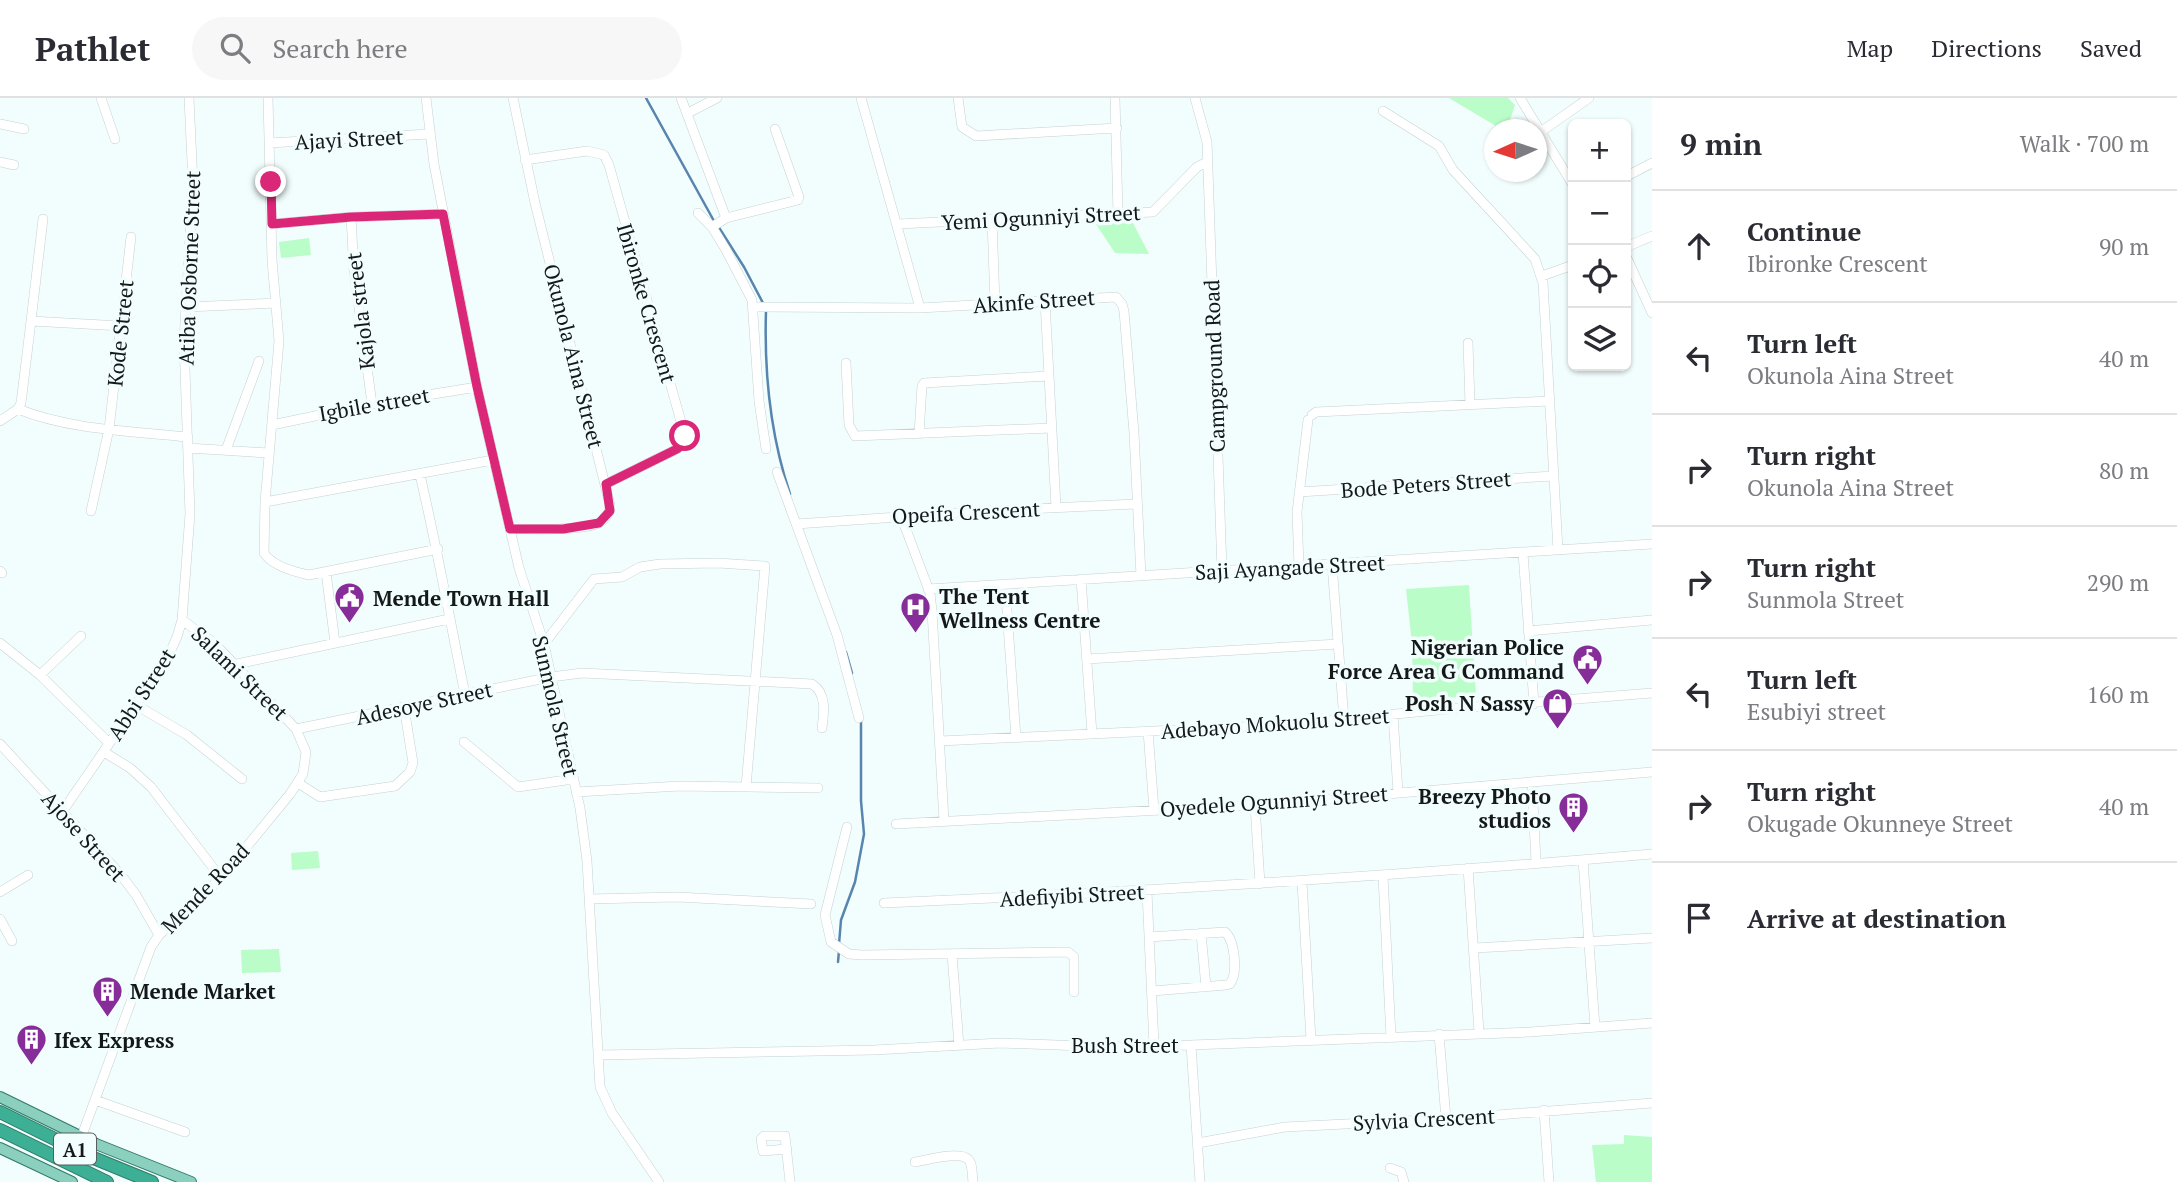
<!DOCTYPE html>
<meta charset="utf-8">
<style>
:root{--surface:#fff;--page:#f7f7f7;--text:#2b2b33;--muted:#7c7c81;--line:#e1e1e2}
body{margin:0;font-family:"PT Serif",serif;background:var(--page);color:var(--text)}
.controls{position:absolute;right:21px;top:21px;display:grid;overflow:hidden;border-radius:10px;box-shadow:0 2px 5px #0004}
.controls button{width:63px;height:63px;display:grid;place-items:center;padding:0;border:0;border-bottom:2px solid var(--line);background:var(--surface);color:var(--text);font:35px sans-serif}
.compass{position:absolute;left:1484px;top:21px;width:63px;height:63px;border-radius:50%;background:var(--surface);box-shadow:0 2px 5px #0004;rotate:267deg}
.stop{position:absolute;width:21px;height:21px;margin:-16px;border:5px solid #db2777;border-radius:50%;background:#fff}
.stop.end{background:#db2777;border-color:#fff;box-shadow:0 2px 7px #0008}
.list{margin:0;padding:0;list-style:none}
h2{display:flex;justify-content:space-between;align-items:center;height:91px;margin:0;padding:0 28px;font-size:30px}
h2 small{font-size:23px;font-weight:400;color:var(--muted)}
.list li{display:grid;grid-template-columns:46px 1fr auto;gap:21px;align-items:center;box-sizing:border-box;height:112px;padding:0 28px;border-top:2px solid var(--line)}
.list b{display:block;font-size:26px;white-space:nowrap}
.list p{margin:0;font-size:23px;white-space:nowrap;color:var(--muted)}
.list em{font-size:23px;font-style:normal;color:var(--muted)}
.icon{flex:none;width:38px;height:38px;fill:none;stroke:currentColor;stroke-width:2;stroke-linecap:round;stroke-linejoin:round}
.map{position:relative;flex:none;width:1652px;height:1084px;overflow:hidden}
header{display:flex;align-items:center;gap:42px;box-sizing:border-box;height:98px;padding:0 35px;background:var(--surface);border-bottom:2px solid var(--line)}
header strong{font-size:33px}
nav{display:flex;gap:38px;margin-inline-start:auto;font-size:24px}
.search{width:490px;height:63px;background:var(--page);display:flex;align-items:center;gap:18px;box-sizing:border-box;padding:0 24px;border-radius:38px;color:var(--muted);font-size:26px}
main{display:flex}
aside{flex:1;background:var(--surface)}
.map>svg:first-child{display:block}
.green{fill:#bbfdc8}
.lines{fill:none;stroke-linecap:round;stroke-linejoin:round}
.stream{stroke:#5785ae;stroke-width:2.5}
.minor-casing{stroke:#c6d1d1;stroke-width:10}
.major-casing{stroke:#2f7a69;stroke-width:12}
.highway-casing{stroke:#2f7a69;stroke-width:14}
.minor{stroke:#fff;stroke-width:9}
.major{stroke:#8bcfbf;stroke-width:10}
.highway{stroke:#3daf94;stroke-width:12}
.route{stroke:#db2777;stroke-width:9}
.labels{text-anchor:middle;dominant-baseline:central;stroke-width:7;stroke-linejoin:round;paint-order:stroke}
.shield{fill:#f2fdfd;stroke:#575d5d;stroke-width:2}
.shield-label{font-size:19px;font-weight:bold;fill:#141818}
.street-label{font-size:21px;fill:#141818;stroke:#f2fdfd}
.poi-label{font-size:21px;font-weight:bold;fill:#141818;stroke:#f2fdfd;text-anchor:start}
</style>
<header>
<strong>Pathlet</strong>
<div class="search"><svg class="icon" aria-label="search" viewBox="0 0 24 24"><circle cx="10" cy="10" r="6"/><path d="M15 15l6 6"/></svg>Search here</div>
<nav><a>Map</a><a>Directions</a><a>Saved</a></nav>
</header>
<main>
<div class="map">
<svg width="1652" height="1084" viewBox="0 0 1652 1084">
<rect width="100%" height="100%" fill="#f2fdfd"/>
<path class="green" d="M1449 0H1508L1515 7 1507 31H1501Z
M1132 123 1149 156 1115 155 1096 126Z
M309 140 311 157 281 160 279 144Z
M1469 487 1476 598 1413 602 1412 546 1406 491Z
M318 753 320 770 292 772 291 755Z
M279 851 281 874 242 875 241 852Z
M1624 1037 1652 1039V1084H1596L1592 1047 1624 1046Z"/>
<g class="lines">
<path class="stream" d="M646 0 714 123
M718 128 744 169 764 207
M766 213C764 276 770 336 790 396
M846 554 852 575
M839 846 841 822 855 784 864 736 861 703V622
M838 864 839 853"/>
<defs>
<path id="minor" d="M101 0 115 41
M268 0 272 162 279 243 265 404 264 455C272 468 295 474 309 477L438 451
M426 0 434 66 477 289 519 470 544 546 580 710 587 763 600 989 612 1015 659 1084
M681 0 726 120 712 129
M861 0 920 210
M958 0 962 29 976 38 1117 30
M1115 0 1118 116
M1195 0 1207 44 1222 472
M1520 0 1573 87
M1383 13 1439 48 1453 72 1535 161 1543 185 1558 452
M688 15 717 0
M0 26 24 31
M1542 33 1589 0
M269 45 430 36
M525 62 587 53 604 57 609 67 685 338 683 346 677 351 606 386
M0 64 14 67
M1627 78 1652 65
M698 115 712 129 726 152 752 202 759 303 766 351
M351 119 354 173 372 306
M726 120 798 102 799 99 775 31
M992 122 995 205
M272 126 351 119 443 116
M898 126 1153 114 1197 69 1207 64
M1626 149 1652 138
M1626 158 1652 215
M1542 178 1573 167
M1045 203 1056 409
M187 209 276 205
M754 209 920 210 1116 199 1122 206 1124 213 1134 335 1141 478
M31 223 43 121
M1468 245 1470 306
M846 265 849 327 855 338 1051 330
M18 311 21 305 31 223 121 228
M18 311C70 332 132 333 188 339
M1312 317 1316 314 1549 303
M0 323 18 311
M272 327 372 306 477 289
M919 336 922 288 924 285 1049 278
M188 350 268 355
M226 352 259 263
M777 374 837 537 859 620
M420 377C437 449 450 523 465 596
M1299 394 1553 378
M265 404 493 362
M91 413 109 331 131 139
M901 418 930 495 932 513 944 723
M796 426 985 413 1136 406
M510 431C531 431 581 433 599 425 606 421 610 414 610 407L535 105 513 0
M1523 455 1534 606
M1332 466 1344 622
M1299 468 1297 414 1308 322
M0 473 2 475
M326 474 335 545
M1081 481 1092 636
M928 491 1652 446
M1006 498 1016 640
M1528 533 1652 522
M0 545 40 577 109 645
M544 546 594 481 622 479 640 469 660 466 718 465 765 468 746 689
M1087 561 1338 546
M237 566 449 521
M40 577 81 538
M136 607 187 637 242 681
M1393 617 1398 695
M296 631 551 579 582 575 812 586C827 595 824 615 822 630
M1148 633 1154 712
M940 643 1283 627 1437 612 1652 595
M464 644 518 689 573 681
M0 646 121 777 136 797 159 837
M104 654 130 670 151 689 221 780
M1532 684 1536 764
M298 685 320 699 395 688 410 674 413 665 404 609
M576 694 680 688 818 690
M1255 707 1260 786
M62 714 166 563 177 539 182 522 190 416 184 243 193 86 189 0
M896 726 1255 707 1652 674
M847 729 825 817 831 844 849 856 862 857 1068 854 1074 859V894
M1583 762 1595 929
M1468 770 1479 934
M1383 778 1391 939
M1302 784 1311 942
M0 794 28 777
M1147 794 1154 947
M589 801 677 799 811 806
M884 805C1141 794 1396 778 1652 756
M0 821 12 843
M1201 835 1206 889
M1149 839 1225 834C1235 843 1238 875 1230 886L1226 887 1152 893
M1475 850 1652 840
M952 856 959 948
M1439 936 1446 1021
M1191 947 1200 1084
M598 957 874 952 1000 945 1110 949 1191 947 1530 934 1652 925
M95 1002 185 1034
M1544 1012 1549 1084
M81 1040 129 909 151 849 159 837 221 780 290 696 303 676 306 654 296 631 214 545 182 522
M1198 1045 1285 1029 1446 1021 1652 1005
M787 1051 763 1053 761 1041 764 1038H785L790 1084
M915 1064C927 1062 959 1053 968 1061 973 1066 972 1077 973 1084
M1390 1070 1401 1074 1404 1084"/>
<path id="major" d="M0 999 96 1046 191 1084
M0 1050 72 1084"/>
<path id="highway" d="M0 1014 91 1059 152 1084
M0 1032 107 1084"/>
</defs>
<use href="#minor" class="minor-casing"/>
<use href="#major" class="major-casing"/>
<use href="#highway" class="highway-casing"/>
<use href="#minor" class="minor"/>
<use href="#major" class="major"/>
<use href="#highway" class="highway"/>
</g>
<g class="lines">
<path class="route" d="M271 84 272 126 351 119 443 116 477 289 510 431H563L599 425 610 413 606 386 677 351 683 346 685 338"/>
</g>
<defs>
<symbol id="civic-pin" viewBox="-11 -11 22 30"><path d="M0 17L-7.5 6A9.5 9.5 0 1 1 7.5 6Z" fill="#862d99" stroke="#f2fdfd"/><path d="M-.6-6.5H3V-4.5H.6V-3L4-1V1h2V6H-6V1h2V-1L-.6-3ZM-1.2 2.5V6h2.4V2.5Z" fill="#fff"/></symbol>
<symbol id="hospital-pin" viewBox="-11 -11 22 30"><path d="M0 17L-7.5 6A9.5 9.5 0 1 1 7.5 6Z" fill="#862d99" stroke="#f2fdfd"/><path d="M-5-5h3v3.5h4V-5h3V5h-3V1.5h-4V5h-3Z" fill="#fff"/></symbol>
<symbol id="shop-pin" viewBox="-11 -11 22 30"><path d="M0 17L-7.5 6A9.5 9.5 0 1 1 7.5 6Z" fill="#862d99" stroke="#f2fdfd"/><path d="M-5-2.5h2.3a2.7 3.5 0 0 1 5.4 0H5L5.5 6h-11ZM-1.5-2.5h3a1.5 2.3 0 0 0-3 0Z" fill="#fff"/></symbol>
<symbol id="building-pin" viewBox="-11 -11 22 30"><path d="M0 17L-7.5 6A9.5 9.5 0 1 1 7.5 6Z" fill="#862d99" stroke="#f2fdfd"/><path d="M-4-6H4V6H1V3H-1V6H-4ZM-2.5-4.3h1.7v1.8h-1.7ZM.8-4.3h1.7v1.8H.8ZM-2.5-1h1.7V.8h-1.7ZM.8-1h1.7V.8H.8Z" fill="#fff"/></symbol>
</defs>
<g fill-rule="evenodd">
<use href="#civic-pin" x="332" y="482" width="35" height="47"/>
<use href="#hospital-pin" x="898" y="492" width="35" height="47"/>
<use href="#civic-pin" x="1570" y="544" width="35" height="47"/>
<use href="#shop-pin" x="1540" y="588" width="35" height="47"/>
<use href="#building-pin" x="1556" y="692" width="35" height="47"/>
<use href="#building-pin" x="90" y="876" width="35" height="47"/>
<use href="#building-pin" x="14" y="924" width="35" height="47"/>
</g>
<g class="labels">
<rect class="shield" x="54" y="1035.5" width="42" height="31" rx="5"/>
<g class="shield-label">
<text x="75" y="1051">A1</text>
</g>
<g class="street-label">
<text transform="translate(349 41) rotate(-3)">Ajayi Street</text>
<text transform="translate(1041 119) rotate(-3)">Yemi Ogunniyi Street</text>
<text transform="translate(189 170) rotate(-88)">Atiba Osborne Street</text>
<text transform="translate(1034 203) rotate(-4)">Akinfe Street</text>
<text transform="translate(647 205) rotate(74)">Ibironke Crescent</text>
<text transform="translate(360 213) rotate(-97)">Kajola street</text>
<text transform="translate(120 235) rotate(-84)">Kode Street</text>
<text transform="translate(574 258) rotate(76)">Okunola Aina Street</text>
<text transform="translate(1214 268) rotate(-92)">Campground Road</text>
<text transform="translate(374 306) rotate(-10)">Igbile street</text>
<text transform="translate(1426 386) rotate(-4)">Bode Peters Street</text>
<text transform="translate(966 414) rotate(-3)">Opeifa Crescent</text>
<text transform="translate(1290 469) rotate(-3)">Saji Ayangade Street</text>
<text transform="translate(240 575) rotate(44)">Salami Street</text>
<text transform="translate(141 596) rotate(-57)">Abbi Street</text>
<text transform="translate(424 605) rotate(-12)">Adesoye Street</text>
<text transform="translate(556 608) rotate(77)">Sunmola Street</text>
<text transform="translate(1275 625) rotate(-4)">Adebayo Mokuolu Street</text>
<text transform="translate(1274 703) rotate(-4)">Oyedele Ogunniyi Street</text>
<text transform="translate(84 738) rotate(48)">Ajose Street</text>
<text transform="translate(205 790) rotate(-46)">Mende Road</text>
<text transform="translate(1072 797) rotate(-3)">Adefiyibi Street</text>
<text x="1125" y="947">Bush Street</text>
<text transform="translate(1424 1021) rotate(-3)">Sylvia Crescent</text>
</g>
<g class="poi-label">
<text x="939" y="498">The Tent<tspan x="939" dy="24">Wellness Centre</tspan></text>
<text x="373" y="500">Mende Town Hall</text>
<text x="1564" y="549" text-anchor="end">Nigerian Police<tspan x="1564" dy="24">Force Area G Command</tspan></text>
<text x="1534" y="605" text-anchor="end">Posh N Sassy</text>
<text x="1551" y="698" text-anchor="end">Breezy Photo<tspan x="1551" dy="24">studios</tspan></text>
<text x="130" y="893">Mende Market</text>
<text x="54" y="942">Ifex Express</text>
</g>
</g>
</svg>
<div class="controls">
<button>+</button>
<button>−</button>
<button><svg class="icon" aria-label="locate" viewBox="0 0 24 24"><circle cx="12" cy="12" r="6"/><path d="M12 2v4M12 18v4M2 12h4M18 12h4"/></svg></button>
<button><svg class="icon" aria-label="layers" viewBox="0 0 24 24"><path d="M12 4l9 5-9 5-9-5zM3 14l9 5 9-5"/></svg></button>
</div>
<svg class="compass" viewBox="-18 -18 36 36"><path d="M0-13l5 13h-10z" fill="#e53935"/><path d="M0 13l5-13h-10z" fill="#7c7c81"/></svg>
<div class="stop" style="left:685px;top:338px"></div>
<div class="stop end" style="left:271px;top:84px"></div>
</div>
<aside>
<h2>9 min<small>Walk · 700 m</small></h2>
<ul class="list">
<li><svg class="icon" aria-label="ahead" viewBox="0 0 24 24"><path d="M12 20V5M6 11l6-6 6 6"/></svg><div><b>Continue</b><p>Ibironke Crescent</p></div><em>90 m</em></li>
<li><svg class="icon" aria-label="left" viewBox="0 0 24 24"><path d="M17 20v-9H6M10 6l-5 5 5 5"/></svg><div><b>Turn left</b><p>Okunola Aina Street</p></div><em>40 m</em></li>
<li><svg class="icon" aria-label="right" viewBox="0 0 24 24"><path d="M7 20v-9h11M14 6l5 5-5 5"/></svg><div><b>Turn right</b><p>Okunola Aina Street</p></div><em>80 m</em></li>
<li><svg class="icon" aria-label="right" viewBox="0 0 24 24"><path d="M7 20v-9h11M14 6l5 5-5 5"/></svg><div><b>Turn right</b><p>Sunmola Street</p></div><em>290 m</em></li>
<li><svg class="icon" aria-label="left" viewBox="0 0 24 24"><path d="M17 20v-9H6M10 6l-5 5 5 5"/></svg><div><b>Turn left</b><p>Esubiyi street</p></div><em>160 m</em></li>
<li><svg class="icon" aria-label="right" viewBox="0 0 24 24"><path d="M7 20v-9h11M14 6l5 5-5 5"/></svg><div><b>Turn right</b><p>Okugade Okunneye Street</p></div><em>40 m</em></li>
<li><svg class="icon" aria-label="arrive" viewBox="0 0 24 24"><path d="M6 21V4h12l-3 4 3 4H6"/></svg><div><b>Arrive at destination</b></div></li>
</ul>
</aside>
</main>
